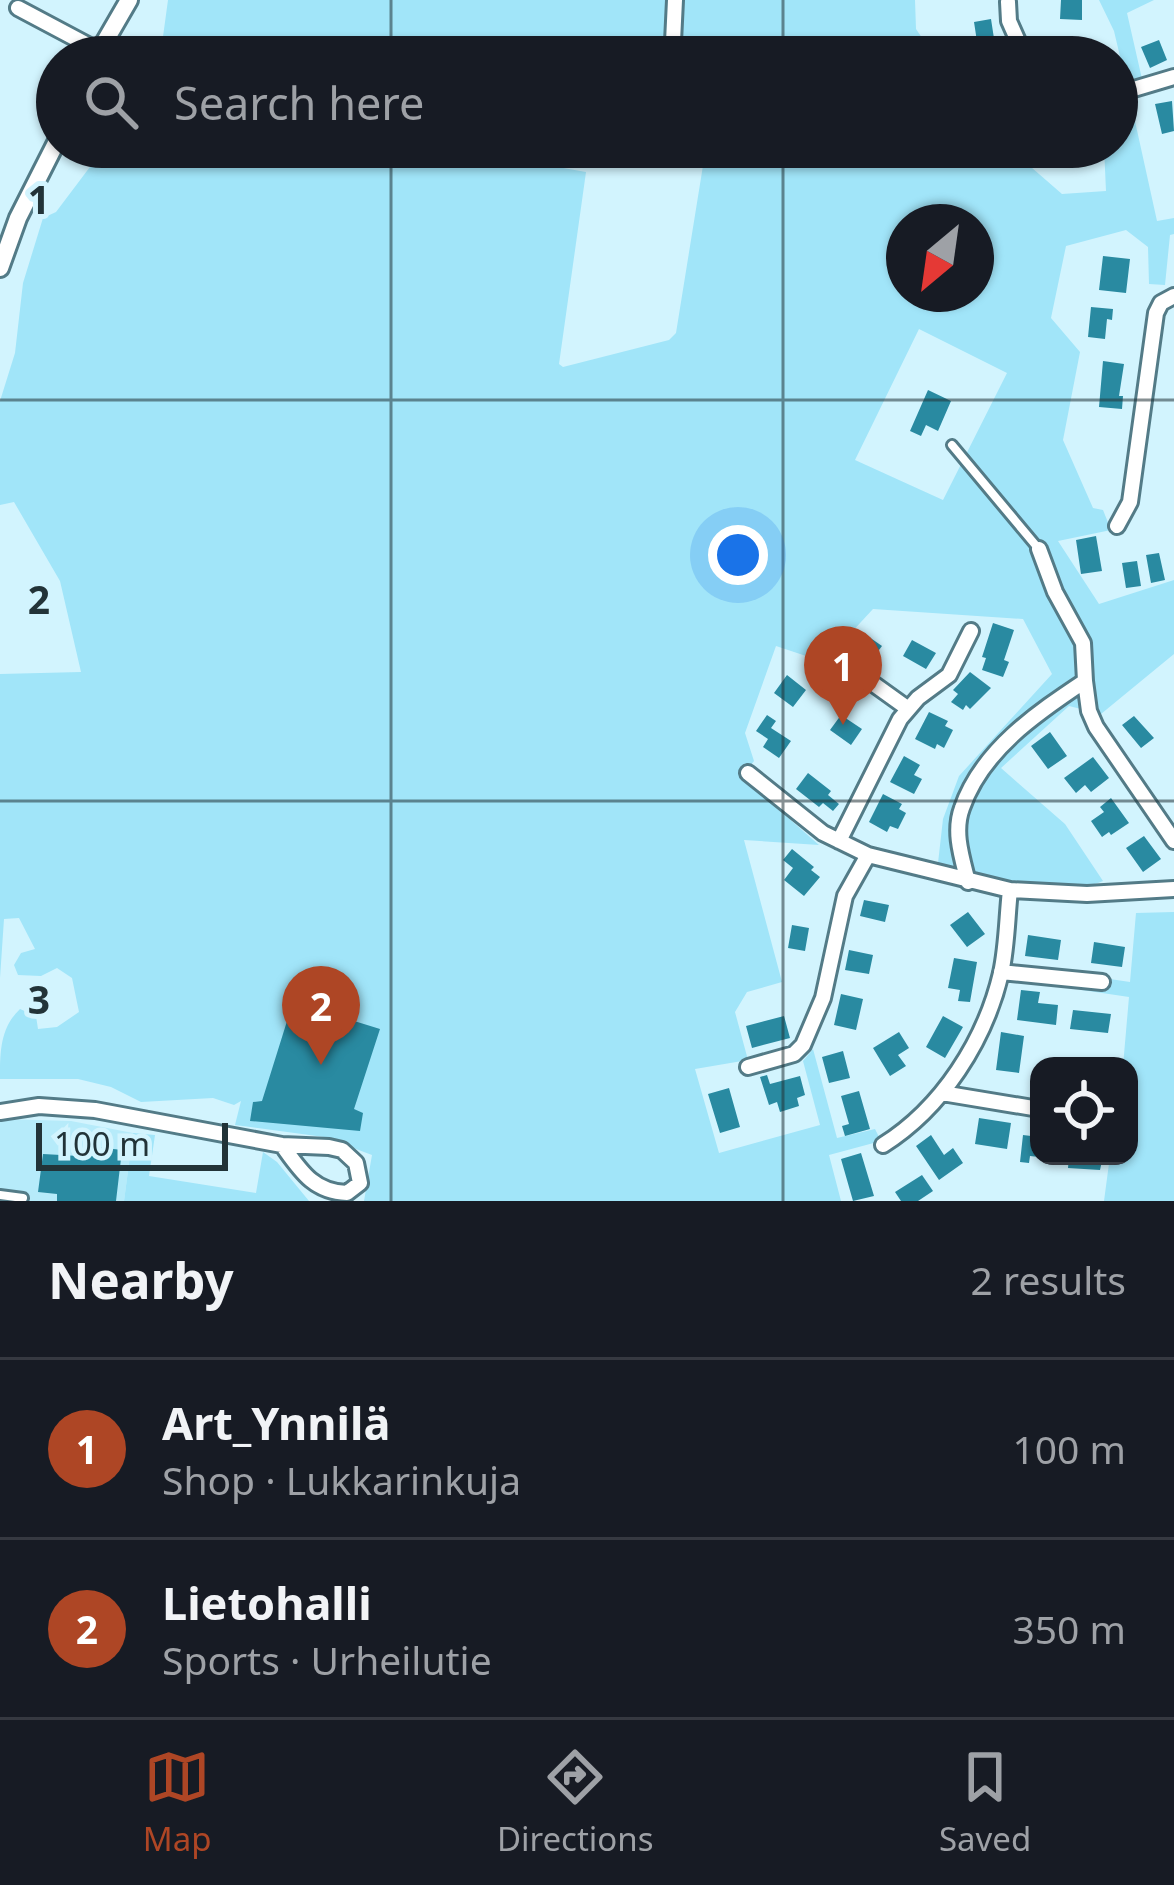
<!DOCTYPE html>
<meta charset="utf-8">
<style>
:root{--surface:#171b24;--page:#20242c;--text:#f1f3f6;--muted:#9ea1a6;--line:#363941;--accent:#ae4625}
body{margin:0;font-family:"Noto Sans",sans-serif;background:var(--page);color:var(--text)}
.controls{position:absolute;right:36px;bottom:36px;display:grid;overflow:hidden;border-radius:24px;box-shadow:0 3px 9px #0004}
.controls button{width:108px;height:108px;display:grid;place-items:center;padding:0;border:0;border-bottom:3px solid var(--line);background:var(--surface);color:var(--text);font:60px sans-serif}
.compass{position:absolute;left:886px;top:204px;width:108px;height:108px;border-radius:50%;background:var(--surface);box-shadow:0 3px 9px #0004;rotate:209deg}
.scale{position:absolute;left:36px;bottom:30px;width:192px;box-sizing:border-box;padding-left:12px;border:6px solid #223338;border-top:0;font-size:33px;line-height:42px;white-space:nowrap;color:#223338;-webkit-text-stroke:9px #d2f4fe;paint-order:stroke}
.you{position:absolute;left:738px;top:555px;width:42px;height:42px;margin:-30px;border:9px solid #fff;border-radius:50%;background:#1a73e8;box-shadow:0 0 0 18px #1a73e833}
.badge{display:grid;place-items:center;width:78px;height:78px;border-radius:50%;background:var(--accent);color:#fff;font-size:39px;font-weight:700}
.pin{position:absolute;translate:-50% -99px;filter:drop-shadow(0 3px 6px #0008)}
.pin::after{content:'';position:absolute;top:63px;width:42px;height:36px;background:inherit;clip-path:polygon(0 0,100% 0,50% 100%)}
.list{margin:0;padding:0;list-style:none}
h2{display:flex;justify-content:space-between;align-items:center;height:156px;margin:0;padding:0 48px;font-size:51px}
h2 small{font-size:39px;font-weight:400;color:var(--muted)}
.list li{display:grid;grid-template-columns:78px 1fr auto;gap:36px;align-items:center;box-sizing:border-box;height:180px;padding:0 48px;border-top:3px solid var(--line)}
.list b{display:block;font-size:45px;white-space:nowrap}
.list p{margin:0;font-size:39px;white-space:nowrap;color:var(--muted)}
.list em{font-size:39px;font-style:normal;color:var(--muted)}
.icon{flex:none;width:66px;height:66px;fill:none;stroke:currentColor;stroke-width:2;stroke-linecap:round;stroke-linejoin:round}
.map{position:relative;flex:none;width:1174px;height:1201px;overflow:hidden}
.search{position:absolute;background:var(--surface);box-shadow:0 3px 9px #0004;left:36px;right:36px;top:36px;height:132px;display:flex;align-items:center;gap:30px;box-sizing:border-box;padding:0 42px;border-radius:66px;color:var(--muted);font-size:45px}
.sheet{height:516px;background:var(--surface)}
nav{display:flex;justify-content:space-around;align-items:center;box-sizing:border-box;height:168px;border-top:3px solid var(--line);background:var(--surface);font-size:33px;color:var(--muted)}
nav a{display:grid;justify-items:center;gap:6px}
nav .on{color:var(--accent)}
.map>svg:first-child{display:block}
.built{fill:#b6ebfa}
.green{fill:#a1e5f9;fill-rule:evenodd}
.building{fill:#298aa1}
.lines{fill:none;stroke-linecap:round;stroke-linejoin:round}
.service-casing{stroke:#537b87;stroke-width:14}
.minor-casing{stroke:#537b87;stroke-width:20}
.tertiary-casing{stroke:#537b87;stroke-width:22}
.service{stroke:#fff;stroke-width:8}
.minor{stroke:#fff;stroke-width:14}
.tertiary{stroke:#fff;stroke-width:16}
.grid{fill:none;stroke:#223338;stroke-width:3;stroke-opacity:0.55}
.grid-label{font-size:39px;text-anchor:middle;font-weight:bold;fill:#223338;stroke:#d2f4fe;stroke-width:10;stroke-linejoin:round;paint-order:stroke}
</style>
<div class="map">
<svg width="1174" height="1201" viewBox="0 0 1174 1201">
<rect width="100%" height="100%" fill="#d2f4fe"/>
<path class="built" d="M0 1119 71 1121 133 1133 124 1201H0Z"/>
<path class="green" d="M168 0H915L916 29 935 57H153L162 44Z
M1099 0H1154L1127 13 1142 79 1126 82 1114 31Z
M1117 103H1131L1157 221 1174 218V234L1170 235 1165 285 1149 284 1148 247 1126 230 1066 246 1051 318 1080 352 1063 440 1093 508 1103 510 1111 530 1058 541 1099 604 1174 580V654L1101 714 1069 706 1001 768 1065 824 1103 881C1065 899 975 880 938 863L943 819 959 776 1052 674 1023 619 873 609 824 662 776 646 745 733 754 761 742 777 819 845 744 840 782 982 747 992 735 1012 748 1060 695 1069 719 1153 820 1125 803 1061 813 1049 837 1138 875 1129 881 1141 829 1155 841 1201H364L372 1155 324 1137 235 1125 241 1101 234 1105 213 1098 141 1102 111 1087 78 1079H0C0 1052 0 1028 20 1009L36 1016 38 1029 57 1027 79 1012 72 978 57 968 41 976 18 975 14 965 21 953 35 949 19 918 4 919 0 978V674L81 672 60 581 14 502 0 505V401L15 353 23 283 43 218 56 212 105 147H489V155L586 172 559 364 563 367 669 340 676 333 706 147H1008L1062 194 1106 191 1104 147H1117ZM904 222H976V294H904ZM919 329 1007 373 943 500 855 460Z
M1174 912V1201H1104L1110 1156H1129V1066H1123L1129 997 1082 990 1083 975 1130 982 1136 913Z
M133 1133 155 1135 149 1176 256 1193 263 1152 277 1162 309 1201H124Z"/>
<path class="building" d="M1061 0H1082V20L1060 19Z
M991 19 995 45 978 48 974 22Z
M1052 36H1073L1072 56H1051Z
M1159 40 1167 60 1150 68 1141 47Z
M1172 101 1174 131 1162 134 1155 104Z
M1103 256 1130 259 1126 293 1099 290Z
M1091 307 1113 309 1112 320 1107 319 1105 339 1088 337Z
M1103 361 1124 364 1119 396H1123L1122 409 1099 407Z
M928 390 951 401 938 431 926 425 921 436 910 431Z
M1096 536 1102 571 1081 574 1076 540Z
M1159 553 1165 580 1151 583 1146 555Z
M1137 561 1141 586 1126 588 1122 563Z
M993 623 1014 630 1004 660 1009 662 1003 677 982 670 986 658 982 657Z
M859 630 882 646 870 662 848 646Z
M912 640 936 653 926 669 903 656Z
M970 672 991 688 970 709 966 705 963 710 951 702 958 694 953 690Z
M787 675 806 690 793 707 774 693Z
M929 712 948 721 945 726 953 730 944 748 937 744 935 749 915 739Z
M767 715 776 721 771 728 791 741 779 758 763 747 768 739 756 731Z
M841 715 862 729 851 745 830 730Z
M1134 716 1154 738 1141 748 1122 725Z
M1050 732 1067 756 1048 769 1031 746Z
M904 756 920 765 914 775 922 779 914 794 890 782Z
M1093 757 1109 778 1091 792 1085 785 1076 793 1064 778Z
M808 773 831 791 828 795 839 804 833 811 823 803 819 807 796 789Z
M883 794 902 804 899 809 906 813 898 829 890 826 887 832 869 822Z
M1111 798 1129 823 1111 835 1109 832 1102 837 1091 821 1104 812 1100 807Z
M1144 836 1161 859 1143 872 1126 848Z
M792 849 814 867 811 870 820 877 804 896 784 880 793 868 783 860Z
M864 900 889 905 885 922 860 916Z
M968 912 985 934 967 947 950 925Z
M792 925 809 928 805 951 788 948Z
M1028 935 1061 940 1058 960 1025 956Z
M1094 942 1125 947 1122 967 1091 963Z
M849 950 873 955 869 974 845 970Z
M954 958 977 962 970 1002 958 1001 960 990 948 988Z
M1021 990 1040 992 1038 1003 1058 1005 1056 1025 1017 1020Z
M841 994 863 999 856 1030 834 1025Z
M293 1002 380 1029 354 1109 363 1113 360 1131 250 1121 253 1102 262 1101Z
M1073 1010 1111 1014 1108 1033 1070 1029Z
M784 1016 790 1038 752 1048 746 1026Z
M943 1016 963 1027 945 1058 926 1047Z
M899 1032 909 1048 898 1055 906 1066 890 1076 873 1048Z
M1001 1032 1024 1036 1019 1073 996 1070Z
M843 1051 850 1078 829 1083 822 1057Z
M767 1075 770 1084 800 1076 805 1095 797 1098 799 1106 780 1112 777 1102 769 1105 760 1077Z
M729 1088 740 1127 720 1133 708 1094Z
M859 1091 870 1129 845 1136 842 1126 849 1124 841 1096Z
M979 1118 1011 1123 1007 1149 975 1144Z
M931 1135 944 1155 953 1148 963 1163 939 1180 916 1146Z
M1023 1135 1039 1137V1157L1030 1156 1029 1163 1020 1162Z
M88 1146 122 1150 116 1201H57V1194L38 1192 43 1154 79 1156Z
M861 1153 874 1196 853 1201 841 1159Z
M1069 1156H1103L1100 1170 1068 1168Z
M922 1175 933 1191 918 1201H901L895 1192Z"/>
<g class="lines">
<defs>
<path id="service" d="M952 445 1038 548
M0 1195 23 1198"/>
<path id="minor" d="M1008 2 1009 21 1025 57
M18 8 99 51
M664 57 673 42 675 0
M1117 94 1174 77
M1117 526 1130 502 1156 313 1161 303 1174 296
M836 657 907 708
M1085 681 1089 711 1096 727 1174 841
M748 773 823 833 868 855 1010 890 1087 894 1174 889
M839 841 900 719 918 698 949 675 971 631
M968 882C962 858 953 832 962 808 982 750 1037 713 1085 681L1083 643 1055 592 1039 549
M1001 972 1102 982
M748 1067 794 1054 803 1045 823 998 845 896 868 855
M942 1093 1039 1109
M0 1112 39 1106 95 1110 282 1145 329 1147 342 1150 356 1163 360 1183 347 1193C313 1192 300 1170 282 1145
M883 1145C942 1108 985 1041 1001 973 1007 946 1007 917 1010 890"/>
<path id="tertiary" d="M96 57 129 0
M0 268 18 218 57 141"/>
</defs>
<use href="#service" class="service-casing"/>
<use href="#minor" class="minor-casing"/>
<use href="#tertiary" class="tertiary-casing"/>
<use href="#service" class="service"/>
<use href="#minor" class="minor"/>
<use href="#tertiary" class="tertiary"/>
</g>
<path class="grid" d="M391 0V57M783 0V57M391 147V1201M783 147V1201M0 400H1174M0 801H1174"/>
<g class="grid-label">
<text x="39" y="214">1</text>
<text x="39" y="614">2</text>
<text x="39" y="1014">3</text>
</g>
</svg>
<div class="controls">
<button><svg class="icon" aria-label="locate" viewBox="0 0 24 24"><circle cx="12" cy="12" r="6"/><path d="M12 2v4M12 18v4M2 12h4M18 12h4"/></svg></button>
</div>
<svg class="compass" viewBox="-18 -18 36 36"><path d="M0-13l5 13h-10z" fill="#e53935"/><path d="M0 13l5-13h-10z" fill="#9ea1a6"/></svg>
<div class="scale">100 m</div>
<div class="you"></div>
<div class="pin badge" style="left:843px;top:725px">1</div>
<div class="pin badge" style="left:321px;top:1065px">2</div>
<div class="search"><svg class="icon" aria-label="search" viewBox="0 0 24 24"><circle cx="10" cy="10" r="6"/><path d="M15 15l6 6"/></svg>Search here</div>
</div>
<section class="sheet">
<h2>Nearby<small>2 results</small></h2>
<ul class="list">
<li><span class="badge">1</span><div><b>Art_Ynnilä</b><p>Shop · Lukkarinkuja</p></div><em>100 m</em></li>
<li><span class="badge">2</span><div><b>Lietohalli</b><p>Sports · Urheilutie</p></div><em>350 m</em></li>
</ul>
</section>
<nav>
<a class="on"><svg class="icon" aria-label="map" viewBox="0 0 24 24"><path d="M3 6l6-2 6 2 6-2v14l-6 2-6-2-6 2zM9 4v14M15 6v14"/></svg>Map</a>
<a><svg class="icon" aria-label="directions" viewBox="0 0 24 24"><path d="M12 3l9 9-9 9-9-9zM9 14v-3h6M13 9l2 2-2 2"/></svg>Directions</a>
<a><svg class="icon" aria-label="saved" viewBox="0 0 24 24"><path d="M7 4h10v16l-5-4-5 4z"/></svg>Saved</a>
</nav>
